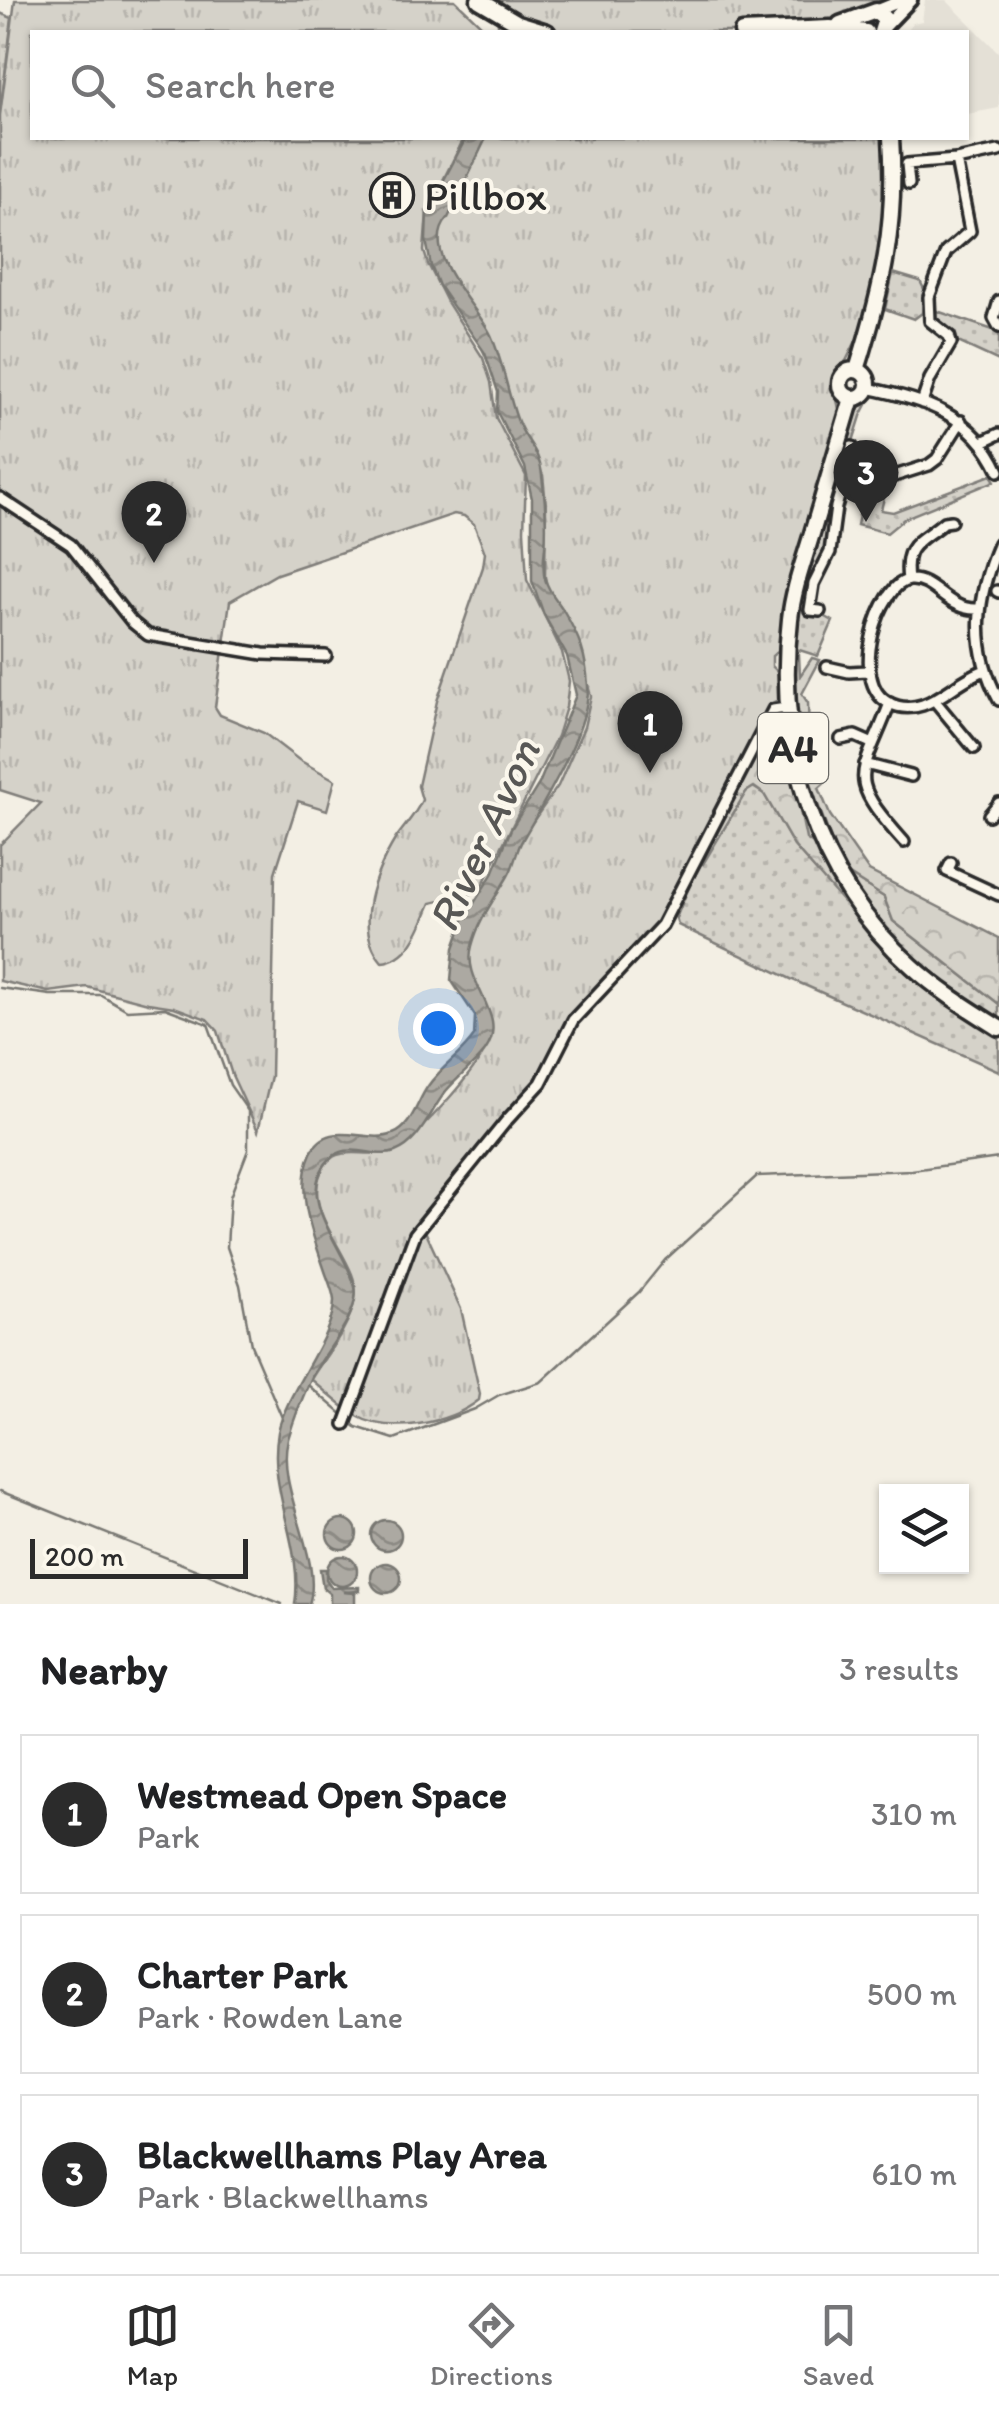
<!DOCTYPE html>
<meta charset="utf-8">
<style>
:root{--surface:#fff;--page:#f6f6f6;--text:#202124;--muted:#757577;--line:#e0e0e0;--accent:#2b2b2b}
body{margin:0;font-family:Itim,sans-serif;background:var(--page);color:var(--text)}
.controls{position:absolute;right:30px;bottom:30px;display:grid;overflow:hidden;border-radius:0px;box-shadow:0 2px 8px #0004}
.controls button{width:90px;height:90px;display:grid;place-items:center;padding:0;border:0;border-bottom:2px solid var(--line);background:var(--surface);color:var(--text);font:50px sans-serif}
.scale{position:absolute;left:30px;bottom:25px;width:218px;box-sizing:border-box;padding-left:10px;border:5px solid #2b2b2b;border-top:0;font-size:28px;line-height:35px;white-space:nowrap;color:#2b2b2b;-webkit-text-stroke:8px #fbf7ec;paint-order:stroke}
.you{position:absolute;left:438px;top:1028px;width:35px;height:35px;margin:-25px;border:8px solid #fff;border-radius:50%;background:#1a73e8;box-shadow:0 0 0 15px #1a73e833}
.badge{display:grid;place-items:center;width:65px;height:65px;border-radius:50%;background:var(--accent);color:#fff;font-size:32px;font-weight:700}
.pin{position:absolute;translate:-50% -82px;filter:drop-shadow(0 2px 5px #0008)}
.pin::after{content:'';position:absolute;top:52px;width:35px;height:30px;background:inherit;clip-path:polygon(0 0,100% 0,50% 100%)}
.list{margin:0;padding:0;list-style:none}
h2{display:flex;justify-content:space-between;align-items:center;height:130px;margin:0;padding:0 40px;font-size:42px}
h2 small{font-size:32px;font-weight:400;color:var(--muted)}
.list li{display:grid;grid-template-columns:65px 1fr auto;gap:30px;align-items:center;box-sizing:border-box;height:160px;margin:0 20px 20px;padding:0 20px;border:2px solid var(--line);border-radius:0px}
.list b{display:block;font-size:38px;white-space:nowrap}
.list p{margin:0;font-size:32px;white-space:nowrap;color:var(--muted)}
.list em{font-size:32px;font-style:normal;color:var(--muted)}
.icon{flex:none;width:55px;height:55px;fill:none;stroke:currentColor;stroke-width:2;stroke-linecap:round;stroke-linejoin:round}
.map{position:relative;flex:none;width:999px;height:1604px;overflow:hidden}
.search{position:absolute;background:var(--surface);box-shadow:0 2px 8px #0004;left:30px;right:30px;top:30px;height:110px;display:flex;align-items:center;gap:25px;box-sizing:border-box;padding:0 35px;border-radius:0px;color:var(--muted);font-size:38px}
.sheet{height:670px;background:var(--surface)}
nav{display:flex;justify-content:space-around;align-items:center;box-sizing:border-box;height:140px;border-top:2px solid var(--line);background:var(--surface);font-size:28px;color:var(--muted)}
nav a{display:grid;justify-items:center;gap:5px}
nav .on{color:var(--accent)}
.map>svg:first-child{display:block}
.built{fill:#e4e0d6}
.grass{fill:url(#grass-dots);stroke:#807e7a;stroke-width:2.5}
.forest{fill:url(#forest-crowns);stroke:#807e7a;stroke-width:2.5}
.park{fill:url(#park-tufts);stroke:#807e7a;stroke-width:2.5}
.water{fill:url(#water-waves);stroke:#787772;stroke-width:2.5}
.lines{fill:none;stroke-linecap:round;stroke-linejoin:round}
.stream{stroke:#787772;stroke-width:2.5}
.minor-casing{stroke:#2b2b2b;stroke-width:16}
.tertiary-casing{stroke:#2b2b2b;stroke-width:18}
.primary-casing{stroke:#2b2b2b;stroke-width:21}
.minor{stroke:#fbf7ec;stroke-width:9}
.tertiary{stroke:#fbf7ec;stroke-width:10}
.primary{stroke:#fbf7ec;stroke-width:14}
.labels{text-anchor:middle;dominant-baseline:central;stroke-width:8;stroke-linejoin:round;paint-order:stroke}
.shield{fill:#fbf7ec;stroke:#696865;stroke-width:2.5}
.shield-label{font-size:40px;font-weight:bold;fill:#2b2b2b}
.poi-label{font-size:42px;fill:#2b2b2b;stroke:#fbf7ec;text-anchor:start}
.water-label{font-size:45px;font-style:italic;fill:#585755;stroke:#fbf7ec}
</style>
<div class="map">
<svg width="999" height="1604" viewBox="0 0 999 1604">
<defs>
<pattern id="grass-dots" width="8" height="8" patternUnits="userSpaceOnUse" patternTransform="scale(2.5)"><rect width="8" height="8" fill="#d5d2c9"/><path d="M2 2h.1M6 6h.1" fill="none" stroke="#b7b4ad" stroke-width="1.8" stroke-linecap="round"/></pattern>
<pattern id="forest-crowns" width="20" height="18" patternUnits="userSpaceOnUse" patternTransform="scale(2.5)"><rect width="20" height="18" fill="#d5d2c9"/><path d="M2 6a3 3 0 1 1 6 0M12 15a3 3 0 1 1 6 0" fill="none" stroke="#b7b4ad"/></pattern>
<pattern id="park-tufts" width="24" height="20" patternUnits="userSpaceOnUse" patternTransform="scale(2.5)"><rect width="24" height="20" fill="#d5d2c9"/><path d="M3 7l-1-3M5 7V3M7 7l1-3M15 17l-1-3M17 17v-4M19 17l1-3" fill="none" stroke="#b7b4ad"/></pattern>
<pattern id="water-waves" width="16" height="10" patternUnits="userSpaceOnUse" patternTransform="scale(2.5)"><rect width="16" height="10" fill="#aca9a2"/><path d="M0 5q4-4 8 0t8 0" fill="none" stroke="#8c8a84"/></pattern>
</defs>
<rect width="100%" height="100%" fill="#f3efe4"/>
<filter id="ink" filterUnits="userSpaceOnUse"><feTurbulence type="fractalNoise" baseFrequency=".01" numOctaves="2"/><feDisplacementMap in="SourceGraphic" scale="20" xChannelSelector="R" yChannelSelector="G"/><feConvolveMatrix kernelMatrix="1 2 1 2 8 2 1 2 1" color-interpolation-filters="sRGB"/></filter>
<g filter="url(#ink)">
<path class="built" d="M925 0H946L999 53V108L967 114 966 32H906L913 23 922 21Z"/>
<path class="grass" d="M0 13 12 18 0 115Z
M893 273 920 281 925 291 922 313 914 319 885 309Z
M931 309 999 332V361L958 342 955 332 939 325Z
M871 397 861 416 843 473 883 484 886 490 881 510 893 512 991 475 995 481 905 518 887 533 857 525 863 496 838 490 828 547 814 575 806 606 833 621 818 656 793 648 795 616 854 415 864 400Z
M782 715 797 787 857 910 999 1033V1071L793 980 678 925 676 918 694 875 746 791 753 787 764 794 794 846 843 901 806 840 793 785 770 720Z
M843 871 884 897 893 921 999 1004V1023C933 980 885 939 843 871Z"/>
<path class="forest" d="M794 653 799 654 800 676 812 658 820 660 802 694 808 703 809 736H806L811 764H819L826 782 819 788 830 815 869 871 999 938V1004L893 921 884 897 843 871 806 773 792 690Z
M770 720 782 725 806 839 816 846 847 900 843 902 794 846 764 794 754 787 746 792 703 864 697 860Z"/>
<path class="park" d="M15 0H455L482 26 483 32H32V138H464L427 212 424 251 428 264 447 302 483 358 491 382 496 418 526 476 524 530 527 580 562 652 569 681 566 707 557 736 479 892 431 903C421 926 411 959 382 962 352 927 375 872 396 838 405 825 416 814 422 800L418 786 437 701 483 567 485 553 474 524 464 516 454 514 277 574 230 601 215 707 220 715 264 733 299 760 335 780 327 810 298 801 275 873 271 1076 258 1131 232 1075 218 1031 207 1019 174 1007 148 1003 87 987 48 992 0 981V845L41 803 0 790V115Z
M495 0H896L867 8 855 32H499Z
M486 138H886L889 206 869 308 864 312 866 321 838 377 835 390 840 414 786 600 780 649 772 656V666L778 672V700L770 704 660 923 564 1023 541 1073 420 1220 461 1309 480 1394 479 1400C450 1424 388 1435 355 1415 339 1405 325 1391 311 1379 325 1356 350 1327 355 1299 363 1265 306 1220 319 1178 332 1137 364 1161 390 1151 416 1141 475 1071 488 1045L462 954 470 929 498 893 517 844 558 786 584 727 591 696 578 651 548 592 545 577 546 505 543 475 512 417 439 249C434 221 472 163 486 138Z"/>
<path class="water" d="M466 138H486L448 218C418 252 476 304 491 335 503 362 507 391 517 419 525 442 540 449 542 476 545 498 547 525 545 547 544 558 542 569 545 579 549 593 559 602 565 613 580 639 586 654 588 686 590 728 544 802 523 839 516 850 515 865 508 876 494 900 479 919 472 946 461 984 511 1015 485 1051 473 1066 458 1077 446 1091 430 1111 421 1142 395 1152 372 1161 337 1131 319 1176 306 1210 348 1255 355 1287 361 1315 321 1355 311 1379 302 1398 294 1419 288 1439 275 1488 324 1559 309 1604H295C304 1546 267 1491 278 1432 286 1391 335 1336 334 1300 333 1291 328 1280 325 1271 313 1235 294 1191 311 1153 328 1117 367 1145 393 1134 412 1127 417 1101 428 1086 441 1067 461 1055 474 1036L475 1016 451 980 454 948 464 919 494 871 511 829 539 784 576 695 567 656 544 615 532 581V499L525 467 497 412 498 392 485 353 439 286 431 266 426 240 427 212Z
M327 1534a15 15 0 1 1 30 0a15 15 0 1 1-30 0Z
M371 1535a15 15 0 1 1 30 0a15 15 0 1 1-30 0Z
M327 1571a15 15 0 1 1 30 0a15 15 0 1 1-30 0Z
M371 1578a15 15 0 1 1 30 0a15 15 0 1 1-30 0Z
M320 1569H326V1579L332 1588 359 1587V1591L343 1592 355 1593V1604H330V1594L323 1588Z"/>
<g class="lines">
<path class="stream" d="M0 988 50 995H101L127 1010 165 1008 208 1024 230 1085 248 1111V1150L230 1197 227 1247 240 1285 251 1345 283 1420
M308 1385 344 1416
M350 1422 356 1427 394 1439 475 1409 499 1395 541 1382 639 1292 665 1260 757 1176 912 1170 999 1158
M0 1491 282 1604"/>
<defs>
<path id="minor" d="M909 184 907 164 956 160 999 151
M999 301 994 318 999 327
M867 388C923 399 974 415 999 471
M922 403 930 379 951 343 949 336 930 321 929 297 946 252 970 231 956 160
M982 442 999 434
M850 471 852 447
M0 498 71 545 132 622 148 635 263 654 326 656
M999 543C976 597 970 647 999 700
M908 580C903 543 919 543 944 522L951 521
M997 591 999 592
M978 609C947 611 934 578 910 580 879 582 848 683 889 703 926 721 953 680 986 670
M820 611 810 610 814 584 830 552 836 507 846 473 854 471 885 479 929 465 937 459 961 421
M827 667 849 672 867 671
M935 701 974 748
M890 703C862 779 843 774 904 842
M841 739 855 736 871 743
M865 764 911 776
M989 815 999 803
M951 863 947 871 999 895
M345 1424 415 1234 507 1120 541 1083 573 1020 662 925 773 710 786 708"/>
<path id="tertiary" d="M876 11 903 0
M885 27 911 0"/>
<path id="primary" d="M479 0 518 23 547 32
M840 24 876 11 885 19 881 32
M742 32 830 28 866 32
M857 370C883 286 897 226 891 138
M840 384a14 14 0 1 1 28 0a14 14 0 1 1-28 0Z
M852 398C839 442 826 486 813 530 805 558 793 589 790 619 775 746 814 879 912 966 938 990 969 1009 999 1028"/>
</defs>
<use href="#minor" class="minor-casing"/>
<use href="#tertiary" class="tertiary-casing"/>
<use href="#primary" class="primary-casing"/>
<use href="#minor" class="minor"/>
<use href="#tertiary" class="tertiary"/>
<use href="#primary" class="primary"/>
</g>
</g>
<defs>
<symbol id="building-ring" viewBox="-11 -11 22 22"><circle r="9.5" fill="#fbf7ec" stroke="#2b2b2b" stroke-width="1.5"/><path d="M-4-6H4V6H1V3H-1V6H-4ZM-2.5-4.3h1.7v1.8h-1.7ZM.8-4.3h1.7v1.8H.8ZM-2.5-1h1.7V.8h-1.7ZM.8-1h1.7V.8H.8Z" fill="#2b2b2b"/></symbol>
</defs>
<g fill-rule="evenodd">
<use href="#building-ring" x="367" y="170" width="50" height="50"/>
</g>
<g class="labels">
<rect class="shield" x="758" y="713" width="70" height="70" rx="8"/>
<g class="shield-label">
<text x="793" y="748">A4</text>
</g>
<g class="poi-label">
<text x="424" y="195">Pillbox</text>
</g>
<g class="water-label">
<text transform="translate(483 835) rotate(-65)">River Avon</text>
</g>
</g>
</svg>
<div class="controls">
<button><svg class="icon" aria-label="layers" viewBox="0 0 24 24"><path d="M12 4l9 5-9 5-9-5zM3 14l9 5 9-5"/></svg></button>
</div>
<div class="scale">200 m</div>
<div class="you"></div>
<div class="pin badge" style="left:650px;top:773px">1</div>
<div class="pin badge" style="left:154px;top:563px">2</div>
<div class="pin badge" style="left:866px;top:522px">3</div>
<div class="search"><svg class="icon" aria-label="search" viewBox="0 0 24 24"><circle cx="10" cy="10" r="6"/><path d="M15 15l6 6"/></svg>Search here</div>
</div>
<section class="sheet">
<h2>Nearby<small>3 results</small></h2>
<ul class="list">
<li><span class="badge">1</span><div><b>Westmead Open Space</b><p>Park</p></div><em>310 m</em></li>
<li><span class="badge">2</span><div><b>Charter Park</b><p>Park · Rowden Lane</p></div><em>500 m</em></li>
<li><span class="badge">3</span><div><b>Blackwellhams Play Area</b><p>Park · Blackwellhams</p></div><em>610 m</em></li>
</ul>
</section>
<nav>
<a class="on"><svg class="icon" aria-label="map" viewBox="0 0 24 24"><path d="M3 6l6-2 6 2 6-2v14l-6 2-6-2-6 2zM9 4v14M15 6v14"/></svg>Map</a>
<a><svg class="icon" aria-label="directions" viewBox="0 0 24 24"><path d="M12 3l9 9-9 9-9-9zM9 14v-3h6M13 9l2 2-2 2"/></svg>Directions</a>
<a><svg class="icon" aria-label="saved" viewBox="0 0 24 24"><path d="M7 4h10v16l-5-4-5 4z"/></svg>Saved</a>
</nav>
